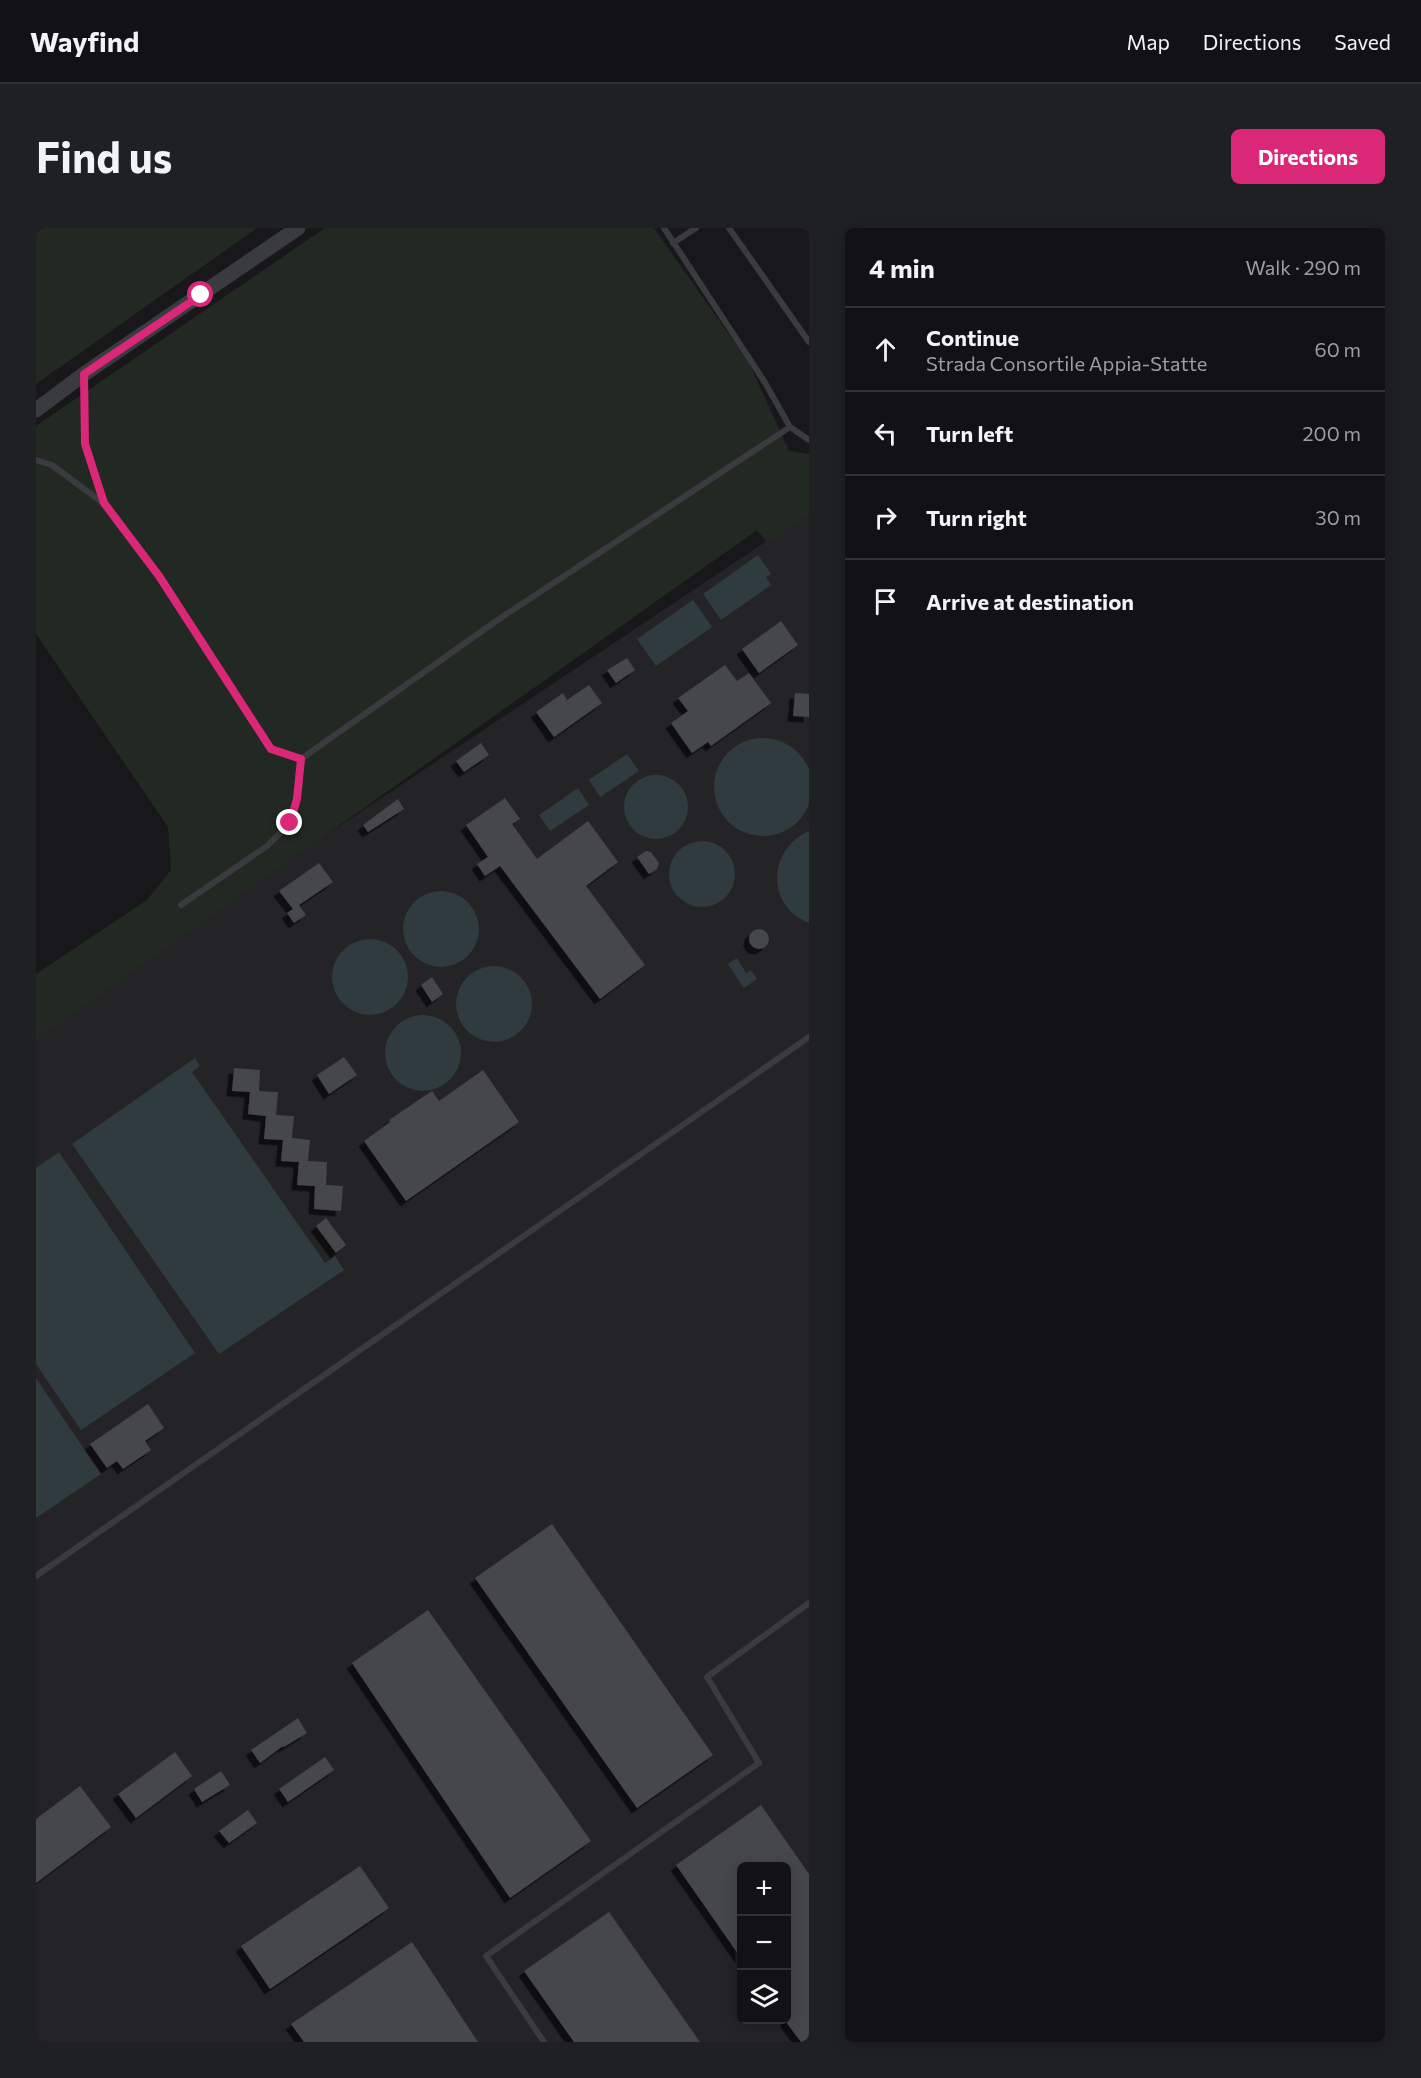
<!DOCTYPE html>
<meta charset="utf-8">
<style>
:root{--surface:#121214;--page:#1f2022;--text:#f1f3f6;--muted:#9c9ea0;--line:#313234;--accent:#db2777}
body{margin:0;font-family:Commissioner,sans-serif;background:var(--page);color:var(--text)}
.controls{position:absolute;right:18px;bottom:18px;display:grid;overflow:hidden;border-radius:9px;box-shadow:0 3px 15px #0003}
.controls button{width:54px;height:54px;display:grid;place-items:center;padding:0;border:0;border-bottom:2px solid var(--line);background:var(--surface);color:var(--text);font:30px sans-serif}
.stop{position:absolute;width:18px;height:18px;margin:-14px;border:4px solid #db2777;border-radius:50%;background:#fff}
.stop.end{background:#db2777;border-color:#fff;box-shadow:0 2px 6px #0008}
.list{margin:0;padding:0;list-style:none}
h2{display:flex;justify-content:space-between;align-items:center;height:78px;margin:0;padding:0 24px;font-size:26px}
h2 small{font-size:20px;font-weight:400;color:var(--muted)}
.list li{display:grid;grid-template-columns:39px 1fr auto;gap:18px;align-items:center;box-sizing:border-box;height:84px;padding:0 24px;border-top:2px solid var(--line)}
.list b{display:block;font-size:22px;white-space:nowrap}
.list p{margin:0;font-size:20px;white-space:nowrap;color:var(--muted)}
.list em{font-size:20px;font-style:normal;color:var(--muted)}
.icon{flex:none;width:33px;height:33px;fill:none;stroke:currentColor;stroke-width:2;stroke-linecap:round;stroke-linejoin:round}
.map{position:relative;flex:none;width:773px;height:1814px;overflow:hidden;border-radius:9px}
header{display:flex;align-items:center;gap:36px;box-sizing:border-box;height:84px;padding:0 30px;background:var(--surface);border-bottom:2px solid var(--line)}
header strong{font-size:28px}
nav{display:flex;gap:33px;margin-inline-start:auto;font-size:21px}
.intro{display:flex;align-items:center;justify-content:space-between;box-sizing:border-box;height:144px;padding:0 36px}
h1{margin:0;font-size:42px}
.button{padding:15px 27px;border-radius:9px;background:var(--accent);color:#fff;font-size:21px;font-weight:700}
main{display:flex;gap:36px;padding:0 36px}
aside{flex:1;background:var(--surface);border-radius:9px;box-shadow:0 3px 15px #0003}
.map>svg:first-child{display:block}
.built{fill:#242427;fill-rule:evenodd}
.green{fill:#222922}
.water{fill:#303b3f}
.building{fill:#45464a;filter:url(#shadow)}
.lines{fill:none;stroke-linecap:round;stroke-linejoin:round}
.service{stroke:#393b3e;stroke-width:6}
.tertiary{stroke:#393b3e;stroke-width:15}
.route{stroke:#db2777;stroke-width:8}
</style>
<header>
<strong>Wayfind</strong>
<nav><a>Map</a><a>Directions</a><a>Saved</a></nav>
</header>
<div class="intro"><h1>Find us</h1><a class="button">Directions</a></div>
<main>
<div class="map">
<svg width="773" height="1814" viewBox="0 0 773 1814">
<defs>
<filter id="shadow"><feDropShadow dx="-5.5" dy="5.5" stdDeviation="0" flood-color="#0009"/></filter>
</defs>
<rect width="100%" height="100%" fill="#18181a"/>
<path class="built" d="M773 285V1814H0V811L284 611ZM706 1638H750V1792H706Z"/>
<path class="green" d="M0 0H221L0 156Z
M289 0H618L713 135 753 223 773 226V287L732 316 721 302 0 812V746L111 672 135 642 132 599 0 406V198Z"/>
<path class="water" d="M722 327 735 346 730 349 735 357 685 392 667 366Z
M657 372 676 399 620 438 601 411Z
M678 559a49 49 0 1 1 98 0a49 49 0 1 1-98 0Z
M591 526 603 543 564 569 553 552Z
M588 579a32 32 0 1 1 64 0a32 32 0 1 1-64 0Z
M542 560 553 577 514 603 503 587Z
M773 603V695C729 678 732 621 773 603Z
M633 646a33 33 0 1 1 66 0a33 33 0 1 1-66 0Z
M367 701a38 38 0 1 1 76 0a38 38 0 1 1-76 0Z
M296 749a38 38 0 1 1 76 0a38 38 0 1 1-76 0Z
M701 730 710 745 715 742 721 751 708 760 692 736Z
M420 776a38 38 0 1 1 76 0a38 38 0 1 1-76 0Z
M349 825a38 38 0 1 1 76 0a38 38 0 1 1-76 0Z
M159 830 164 838 156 844 289 1035 299 1028 308 1042 183 1126 36 916Z
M23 924 159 1125 45 1202 0 1136V940Z
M0 1150 65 1246 0 1290Z"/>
<path class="building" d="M745 393 762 417 723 445 706 421Z
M591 430 599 442 580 455 571 442Z
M689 437 701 453 713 445 735 475 675 518 672 514 656 525 635 495 652 483 642 470Z
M553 457 566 475 518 509 500 484 527 465 531 472Z
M759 465 773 466V489L757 488Z
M445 515 453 527 428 544 420 533Z
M469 570 484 591 476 596 501 631 552 593 582 634 550 658 609 737 564 771 464 638 449 648 441 636 452 629 430 597Z
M362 571 368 581 332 604 327 597Z
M610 623 615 624 623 635 621 641 613 646 601 629Z
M283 635 297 654 263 677 270 687 258 695 251 685 257 681 243 663Z
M713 711a10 10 0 1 1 20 0a10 10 0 1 1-20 0Z
M396 749 407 766 396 774 385 757Z
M308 829 321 847 293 866 281 847Z
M198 840 224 842 223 863 242 864 240 887 258 888 256 910 274 912 272 933 291 934 290 957 307 958 305 983 278 981 279 958 261 957 263 934 245 933 247 912 228 911 230 888 212 886 214 864 196 863Z
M447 842 483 894 370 973 328 913 354 894 353 892 396 863 403 873Z
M290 990 310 1017 300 1025 280 998Z
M112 1176 128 1200 109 1213 115 1222 87 1241 81 1233 71 1240 54 1216Z
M516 1296 677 1527 601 1580 439 1350Z
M392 1382 555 1613 474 1670 316 1435Z
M262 1490 271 1505 248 1519 247 1518 224 1535 215 1522Z
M139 1524 156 1548 100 1590 82 1566Z
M289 1529 298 1542 252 1574 243 1561Z
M185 1543 194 1557 166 1574 158 1561Z
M44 1558 75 1599 0 1655V1591Z
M725 1577 773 1646V1814H765L750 1794V1638H705V1730L640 1637Z
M212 1582 221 1595 193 1615 183 1603Z
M324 1638 353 1680 234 1761 205 1718Z
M573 1684 664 1814H538L488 1743Z
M376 1714 442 1814H268L255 1796Z"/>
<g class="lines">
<path class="service" d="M628 0 728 153 754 199 773 212
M693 0 773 114
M637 15 660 0
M48 149 49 216 68 275 123 348 235 521 265 531 466 389 754 199
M0 232 16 237 67 275
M145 677 231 618 254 595 261 571 265 531
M0 1348 773 809
M508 1814 450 1728 723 1535 671 1449 773 1375"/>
<path class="tertiary" d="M0 182 48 146 262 0"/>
</g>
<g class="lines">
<path class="route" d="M165 67 48 146 49 216 68 275 123 348 235 521 265 531 261 571 254 595"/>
</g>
</svg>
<div class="controls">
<button>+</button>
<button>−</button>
<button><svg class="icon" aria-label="layers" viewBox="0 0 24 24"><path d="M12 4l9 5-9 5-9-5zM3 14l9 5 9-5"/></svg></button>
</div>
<div class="stop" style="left:165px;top:67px"></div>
<div class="stop end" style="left:254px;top:595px"></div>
</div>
<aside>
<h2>4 min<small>Walk · 290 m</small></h2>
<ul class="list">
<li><svg class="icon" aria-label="ahead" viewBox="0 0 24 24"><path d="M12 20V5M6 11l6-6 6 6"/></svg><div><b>Continue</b><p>Strada Consortile Appia-Statte</p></div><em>60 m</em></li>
<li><svg class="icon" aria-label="left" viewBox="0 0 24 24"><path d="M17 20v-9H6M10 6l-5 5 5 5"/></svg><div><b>Turn left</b></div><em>200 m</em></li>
<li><svg class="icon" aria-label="right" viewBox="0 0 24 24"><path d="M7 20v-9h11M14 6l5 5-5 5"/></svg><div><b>Turn right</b></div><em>30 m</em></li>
<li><svg class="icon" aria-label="arrive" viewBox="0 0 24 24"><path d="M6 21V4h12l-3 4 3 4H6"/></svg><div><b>Arrive at destination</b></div></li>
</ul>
</aside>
</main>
